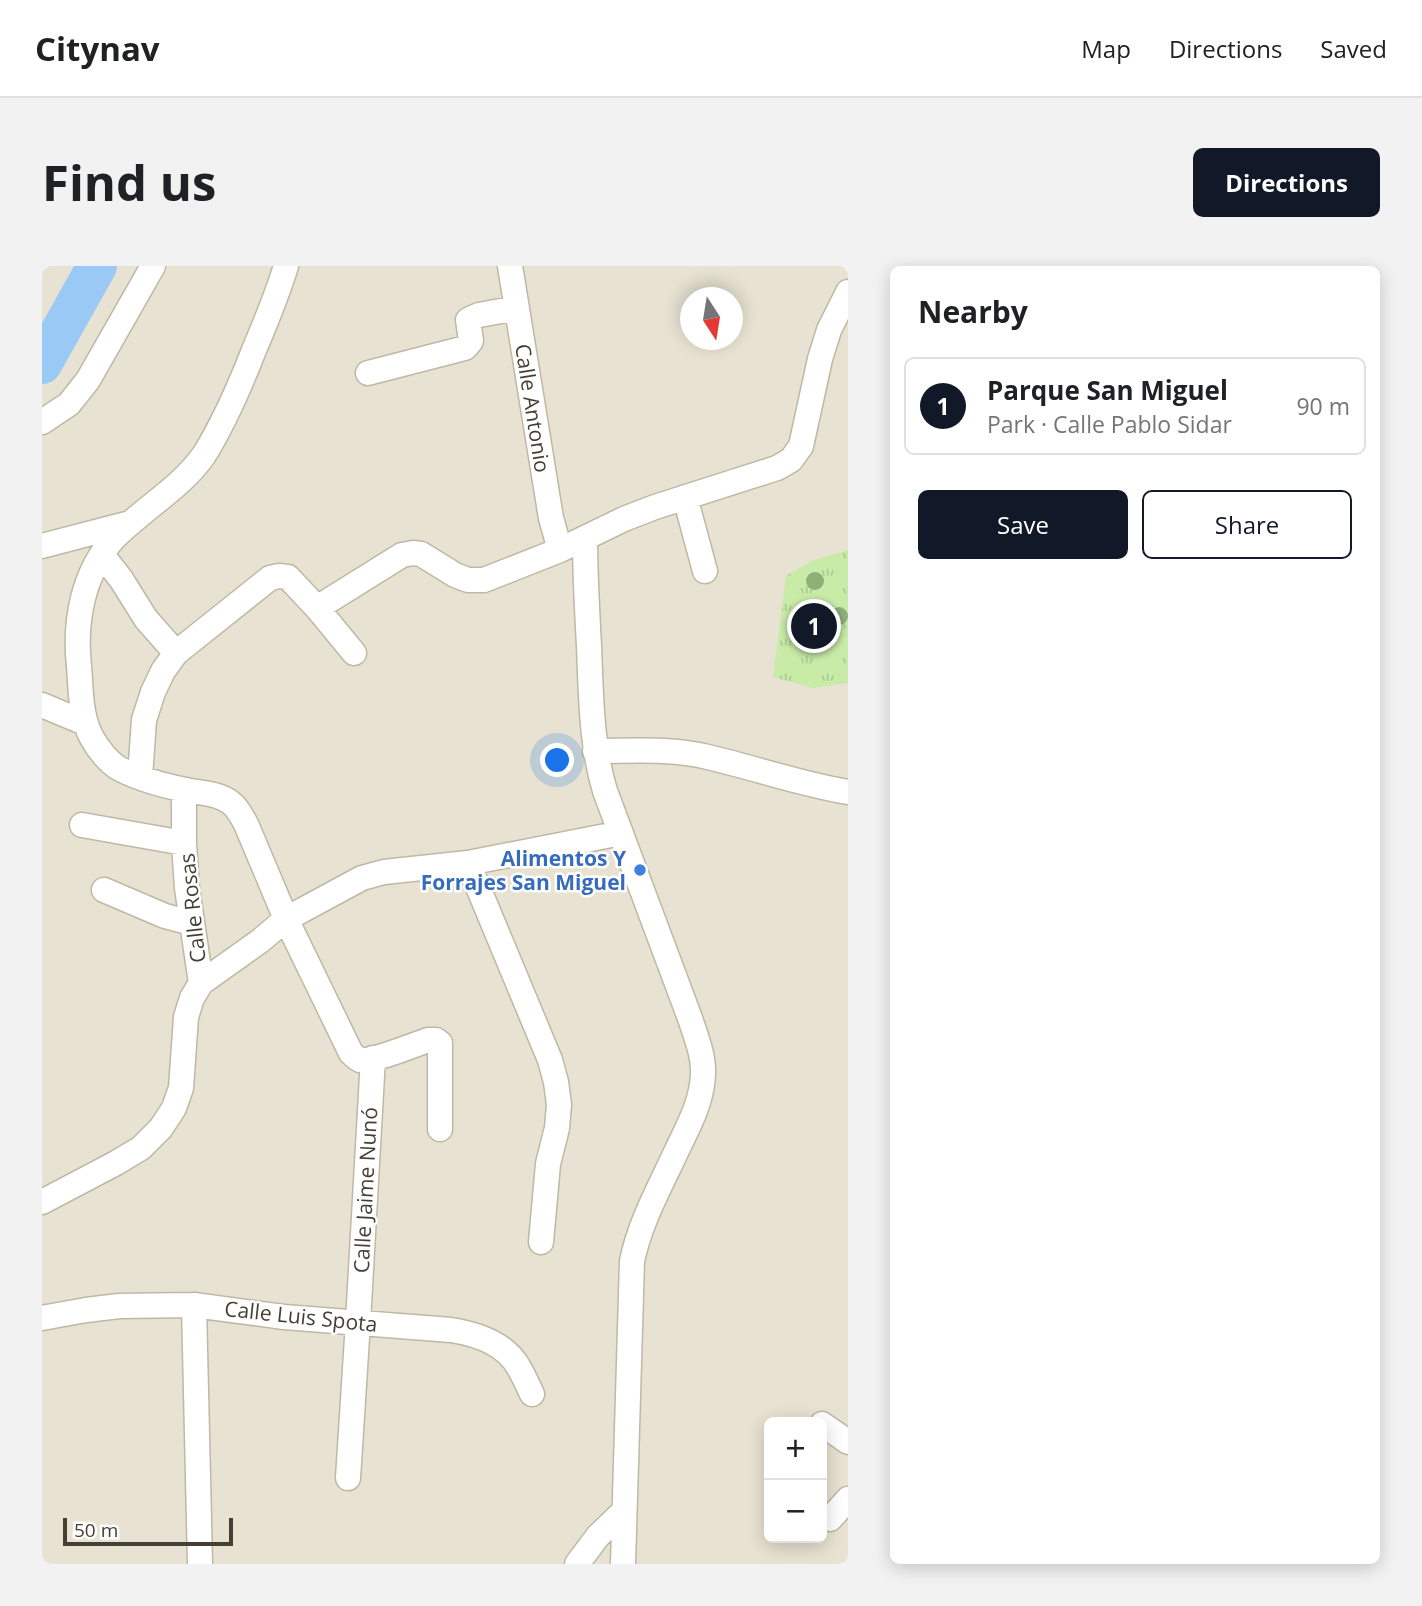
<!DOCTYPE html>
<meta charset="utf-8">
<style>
:root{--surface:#fff;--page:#f2f2f2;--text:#202124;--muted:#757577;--line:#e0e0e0;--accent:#111827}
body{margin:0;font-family:"Open Sans",sans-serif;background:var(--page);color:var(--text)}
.controls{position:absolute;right:21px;bottom:21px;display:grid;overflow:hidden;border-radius:10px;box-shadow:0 4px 18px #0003}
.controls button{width:63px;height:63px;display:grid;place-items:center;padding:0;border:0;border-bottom:2px solid var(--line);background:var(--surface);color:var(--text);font:35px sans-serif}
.compass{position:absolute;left:638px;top:21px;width:63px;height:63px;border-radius:50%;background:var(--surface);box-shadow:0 4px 18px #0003;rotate:168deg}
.scale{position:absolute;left:21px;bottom:18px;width:170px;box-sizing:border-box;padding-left:7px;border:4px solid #453f33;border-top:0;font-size:19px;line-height:24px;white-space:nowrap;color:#453f33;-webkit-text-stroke:5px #fff;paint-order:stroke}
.you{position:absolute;left:516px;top:495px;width:24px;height:24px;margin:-18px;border:5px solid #fff;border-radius:50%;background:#1a73e8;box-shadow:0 0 0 10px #1a73e833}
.badge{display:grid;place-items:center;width:46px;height:46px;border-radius:50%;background:var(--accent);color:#fff;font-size:23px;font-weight:700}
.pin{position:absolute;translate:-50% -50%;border:4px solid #fff;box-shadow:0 2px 7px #0006}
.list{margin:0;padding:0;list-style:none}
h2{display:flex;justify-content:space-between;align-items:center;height:91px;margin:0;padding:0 28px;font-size:30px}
h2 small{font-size:23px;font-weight:400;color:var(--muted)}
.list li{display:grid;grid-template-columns:46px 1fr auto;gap:21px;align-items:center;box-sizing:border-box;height:98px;margin:0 14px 14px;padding:0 14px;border:2px solid var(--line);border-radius:10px}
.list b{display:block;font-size:26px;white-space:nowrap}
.list p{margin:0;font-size:23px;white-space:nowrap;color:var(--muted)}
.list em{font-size:23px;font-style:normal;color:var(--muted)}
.actions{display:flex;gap:14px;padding:21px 28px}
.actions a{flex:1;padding:16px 0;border:2px solid var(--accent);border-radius:10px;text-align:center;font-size:24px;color:var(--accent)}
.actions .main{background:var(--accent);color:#fff}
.map{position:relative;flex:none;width:806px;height:1298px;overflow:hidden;border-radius:10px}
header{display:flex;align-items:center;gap:42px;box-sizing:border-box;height:98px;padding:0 35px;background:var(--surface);border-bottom:2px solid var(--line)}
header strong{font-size:33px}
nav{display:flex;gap:38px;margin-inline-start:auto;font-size:24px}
.intro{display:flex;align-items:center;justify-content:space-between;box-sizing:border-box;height:168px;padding:0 42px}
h1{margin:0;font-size:49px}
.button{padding:18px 32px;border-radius:10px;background:var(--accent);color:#fff;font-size:24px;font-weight:700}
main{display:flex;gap:42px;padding:0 42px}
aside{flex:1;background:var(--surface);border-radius:10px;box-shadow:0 4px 18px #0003}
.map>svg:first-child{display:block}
.residential{fill:#e7e2d1;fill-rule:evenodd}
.park{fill:url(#park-tufts)}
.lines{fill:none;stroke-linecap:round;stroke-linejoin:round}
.river{stroke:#9ac9f5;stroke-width:40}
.street-casing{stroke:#bfb8a5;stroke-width:27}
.street{stroke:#fff;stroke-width:24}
.tree{fill:#8faf79}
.shop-dot{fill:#3f7fe0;stroke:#fff;stroke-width:2.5}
.labels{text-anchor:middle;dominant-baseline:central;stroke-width:5;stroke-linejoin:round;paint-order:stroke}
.street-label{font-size:21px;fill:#453f33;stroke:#fff}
.shop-label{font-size:21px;font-weight:bold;fill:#366cbe;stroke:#fff;text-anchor:end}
</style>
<header>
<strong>Citynav</strong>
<nav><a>Map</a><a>Directions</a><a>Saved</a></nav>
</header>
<div class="intro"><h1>Find us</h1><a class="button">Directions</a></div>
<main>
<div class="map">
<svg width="806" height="1298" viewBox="0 0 806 1298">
<defs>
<pattern id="park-tufts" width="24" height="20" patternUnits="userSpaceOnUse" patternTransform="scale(1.75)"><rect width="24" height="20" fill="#c8eba8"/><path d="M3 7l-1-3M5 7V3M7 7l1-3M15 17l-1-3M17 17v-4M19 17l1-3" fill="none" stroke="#adcb91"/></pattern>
</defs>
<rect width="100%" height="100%" fill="#f3efe3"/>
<path class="residential" d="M0 0H806V1298H0ZM648 32H690V74H648ZM727 1156H780V1272H727Z"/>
<path class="park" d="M806 284V417L771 422 731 411 744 310 772 294Z"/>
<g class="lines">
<path class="river" d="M0 98 55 0"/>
<defs>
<path id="street" d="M244 0C235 29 224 56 212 84 198 120 183 155 162 189 148 209 128 225 109 240 97 250 84 260 73 271 41 306 32 355 37 400 39 423 38 451 50 472 56 483 67 497 78 503 98 513 127 521 149 525 162 527 178 528 189 537 196 542 200 551 204 558L244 653 309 787C313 790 313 792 318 794 330 796 372 779 386 774H394L398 777V863
M468 0 509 252 518 284
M326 107 423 82 429 75 426 54 437 49 475 42
M0 156 27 138 46 114 111 0
M643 231 663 305
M543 272C543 308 545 344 547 380 549 428 549 479 563 525L649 755C654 771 662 790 661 808 660 836 647 859 635 884 618 921 598 956 590 995L581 1298
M0 280 88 257
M60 289 79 313 104 353 134 387
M275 342 360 289 371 287 379 288 413 309 426 314H442L518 284 582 253 613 241 735 202 749 194 759 180 778 93 787 64 806 26
M0 439 43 457
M553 485C591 485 629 482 666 491 713 502 758 518 806 526
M98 511 102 454 111 426 121 405 134 387 228 312 237 310 246 311 275 342 312 387
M40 559 142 577
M426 597 508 794 514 816 517 839 515 862 506 898 499 976
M62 624 123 650 149 657
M159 717 218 675 244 653 320 612 342 606 426 597 579 567
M0 936 74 897 99 882 119 862 132 842 139 822 144 751 150 732 159 717 145 622 142 577V524
M152 1039 158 1298
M0 1052 44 1044 77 1040 152 1039 242 1051 409 1064C435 1068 464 1078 477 1102 482 1110 486 1120 490 1128
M780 1158 806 1176
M306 1212 316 1056 331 792
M788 1253 806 1233
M535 1298 556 1270 582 1245"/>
</defs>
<use href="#street" class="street-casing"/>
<use href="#street" class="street"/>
</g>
<g class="tree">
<circle cx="773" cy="315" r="9"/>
<circle cx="797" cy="350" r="9"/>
</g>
<circle class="shop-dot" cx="598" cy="604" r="7"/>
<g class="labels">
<g class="street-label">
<text transform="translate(491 142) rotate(81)">Calle Antonio</text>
<text transform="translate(150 642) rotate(-96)">Calle Rosas</text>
<text transform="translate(323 924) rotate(-87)">Calle Jaime Nunó</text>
<text transform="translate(259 1050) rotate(6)">Calle Luis Spota</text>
</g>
<g class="shop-label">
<text x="584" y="592">Alimentos Y<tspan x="584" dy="24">Forrajes San Miguel</tspan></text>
</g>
</g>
</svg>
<div class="controls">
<button>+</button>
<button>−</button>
</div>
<svg class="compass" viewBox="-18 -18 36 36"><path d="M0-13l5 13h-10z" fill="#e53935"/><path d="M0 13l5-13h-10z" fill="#757577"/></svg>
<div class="scale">50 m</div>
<div class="you"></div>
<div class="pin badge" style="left:772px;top:360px">1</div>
</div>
<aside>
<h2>Nearby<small></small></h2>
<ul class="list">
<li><span class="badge">1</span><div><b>Parque San Miguel</b><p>Park · Calle Pablo Sidar</p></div><em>90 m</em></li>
</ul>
<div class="actions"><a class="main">Save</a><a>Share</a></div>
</aside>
</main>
